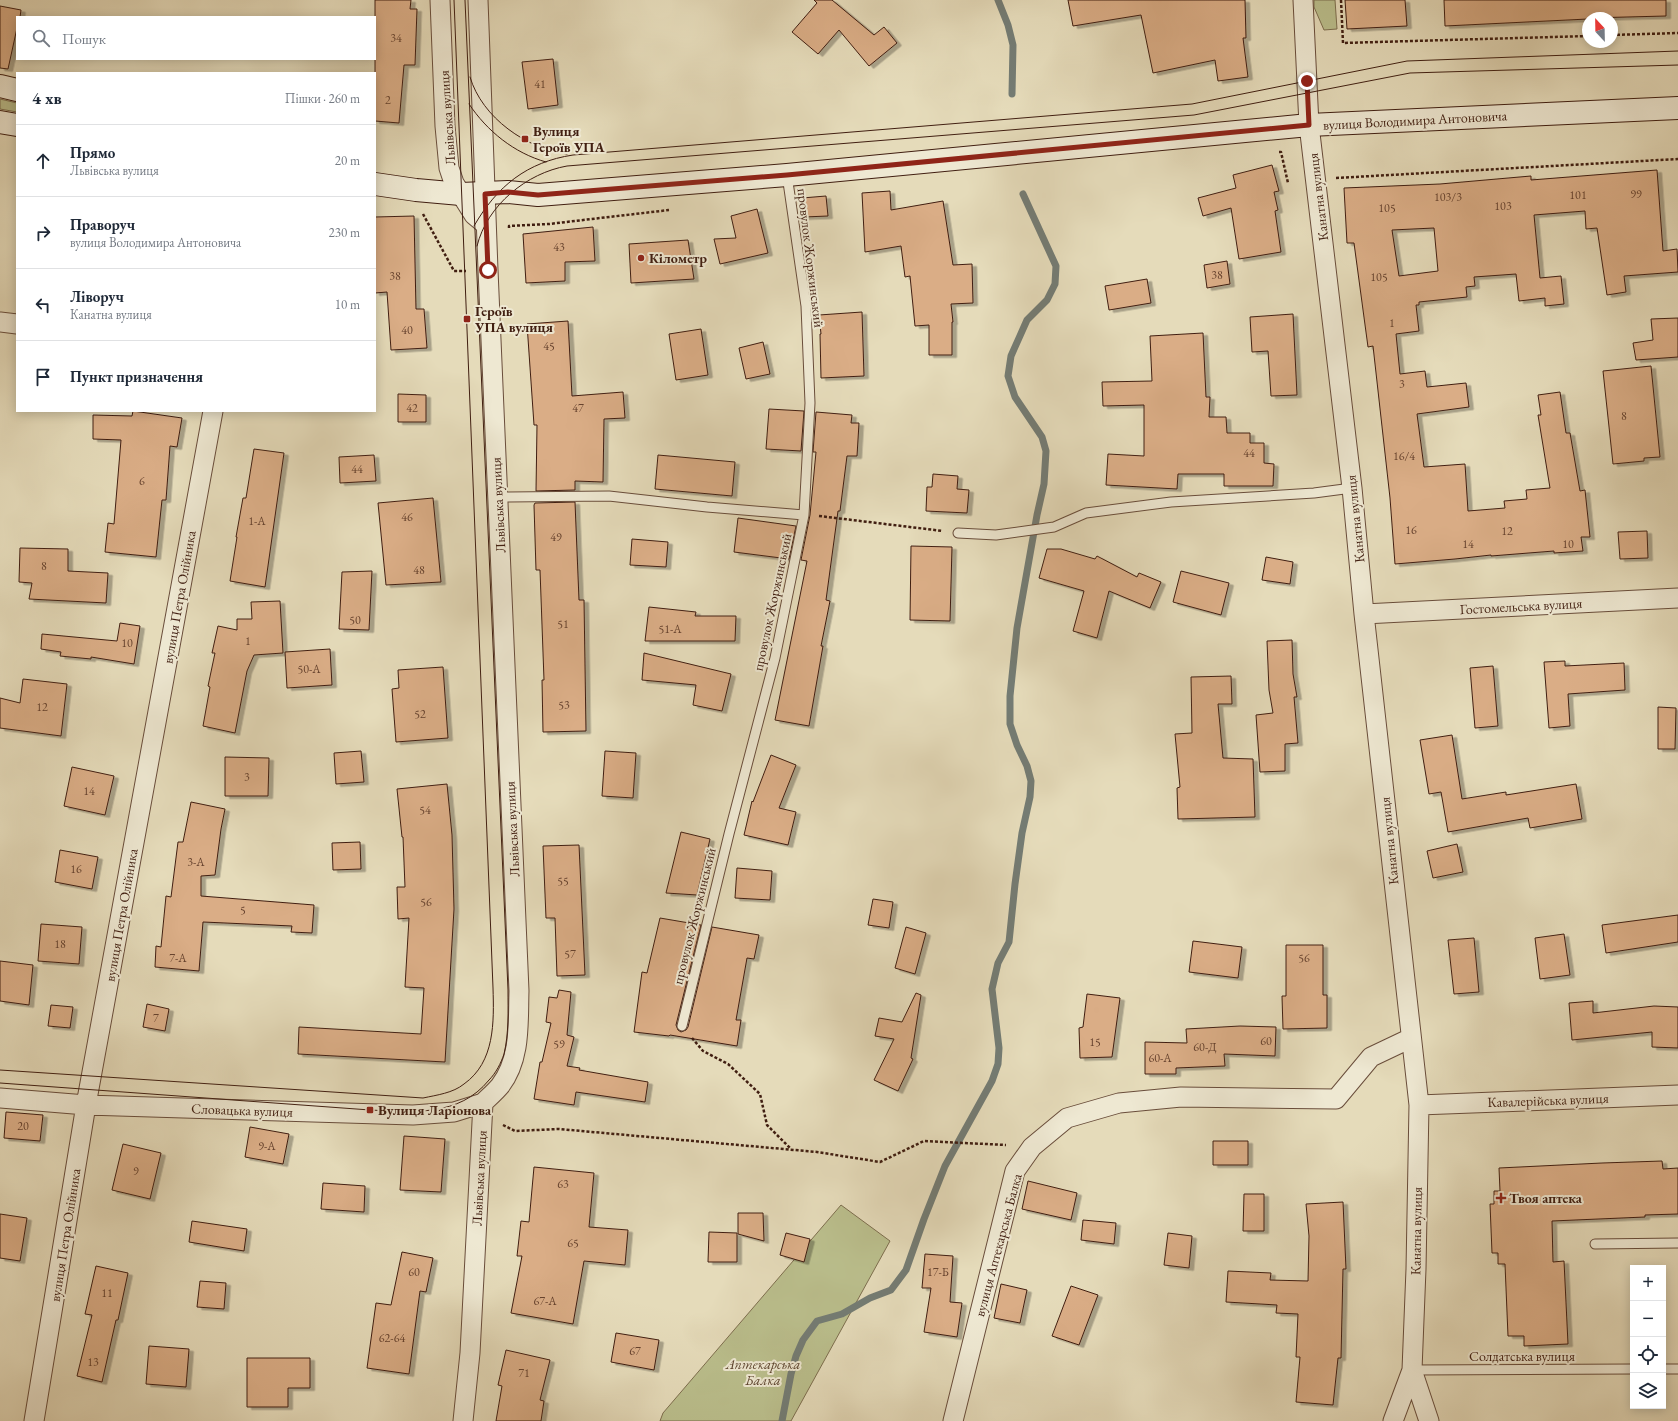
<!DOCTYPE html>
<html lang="uk">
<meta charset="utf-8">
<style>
:root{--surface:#fff;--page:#f2f2f3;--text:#1f2937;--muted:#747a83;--line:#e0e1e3}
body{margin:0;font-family:"EB Garamond",serif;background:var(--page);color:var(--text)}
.controls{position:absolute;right:12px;bottom:12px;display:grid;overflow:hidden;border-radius:0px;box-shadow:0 2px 10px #0003}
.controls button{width:36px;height:36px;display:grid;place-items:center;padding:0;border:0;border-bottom:1px solid var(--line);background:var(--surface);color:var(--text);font:20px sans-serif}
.compass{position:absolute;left:1582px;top:12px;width:36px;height:36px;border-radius:50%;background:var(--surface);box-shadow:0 2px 10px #0003;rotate:338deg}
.stop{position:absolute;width:12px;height:12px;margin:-9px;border:3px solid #8f2418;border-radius:50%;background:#fff}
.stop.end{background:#8f2418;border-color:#fff;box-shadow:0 1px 4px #0008}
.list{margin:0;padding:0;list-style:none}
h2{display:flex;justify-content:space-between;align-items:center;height:52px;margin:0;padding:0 16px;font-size:17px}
h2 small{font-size:13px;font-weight:400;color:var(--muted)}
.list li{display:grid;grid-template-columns:26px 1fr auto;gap:12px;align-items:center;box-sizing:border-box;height:72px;padding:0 16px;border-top:1px solid var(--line)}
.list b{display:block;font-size:15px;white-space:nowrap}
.list p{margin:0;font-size:13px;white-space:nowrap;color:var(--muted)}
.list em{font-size:13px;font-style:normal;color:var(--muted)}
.icon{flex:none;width:22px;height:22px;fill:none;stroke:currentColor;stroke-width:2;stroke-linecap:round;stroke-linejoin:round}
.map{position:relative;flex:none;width:1678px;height:1421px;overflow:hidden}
.search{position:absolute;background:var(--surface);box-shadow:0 2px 10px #0003;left:16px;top:16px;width:360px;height:44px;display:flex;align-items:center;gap:10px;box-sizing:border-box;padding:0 14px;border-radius:0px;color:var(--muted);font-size:15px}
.panel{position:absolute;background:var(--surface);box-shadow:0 2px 10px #0003;left:16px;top:72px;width:360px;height:340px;border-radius:0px}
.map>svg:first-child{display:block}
.green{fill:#babe8c;stroke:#7d6e4e}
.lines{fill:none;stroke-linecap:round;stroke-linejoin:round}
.stream{stroke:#747c74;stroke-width:7}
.building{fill:#daad86;stroke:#401e11;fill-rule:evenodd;filter:url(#shadow)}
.lane-casing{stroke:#694d3b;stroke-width:11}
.street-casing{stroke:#694d3b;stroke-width:21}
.secondary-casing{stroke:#401e11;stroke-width:24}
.path{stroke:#401e11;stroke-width:2.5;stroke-dasharray:3 2;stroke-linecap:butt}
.lane{stroke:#eee8d2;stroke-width:9}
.street{stroke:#eee8d2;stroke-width:19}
.secondary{stroke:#eee8d2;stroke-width:22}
.tram{stroke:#401e11;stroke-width:1}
.route{stroke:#8f2418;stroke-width:5}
.poi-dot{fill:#8f2418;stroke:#eee8d2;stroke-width:1.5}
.labels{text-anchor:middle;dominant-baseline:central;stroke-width:4;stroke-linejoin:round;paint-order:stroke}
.number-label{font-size:12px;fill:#66422e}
.street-label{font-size:14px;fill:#401e11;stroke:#eee8d2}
.poi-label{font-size:14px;font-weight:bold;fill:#401e11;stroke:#eee8d2;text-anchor:start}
.park-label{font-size:14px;font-style:italic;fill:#5e4630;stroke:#eee8d2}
</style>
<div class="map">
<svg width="1678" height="1421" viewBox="0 0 1678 1421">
<defs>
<filter id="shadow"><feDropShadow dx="4.5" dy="2.5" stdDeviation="0" flood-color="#0004"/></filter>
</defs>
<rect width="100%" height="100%" fill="#e5dbba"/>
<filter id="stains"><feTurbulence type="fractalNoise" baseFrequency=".005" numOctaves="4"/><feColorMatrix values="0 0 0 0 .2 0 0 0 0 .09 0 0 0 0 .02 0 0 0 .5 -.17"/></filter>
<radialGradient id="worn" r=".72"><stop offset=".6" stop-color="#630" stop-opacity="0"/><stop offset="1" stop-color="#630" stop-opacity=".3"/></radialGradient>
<path class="green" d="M1314 0H1335L1337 29 1324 30 1314 7Z
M0 99 17 103V112L0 109Z
M841 1205 890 1241 791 1421H660L663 1413Z"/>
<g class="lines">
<path class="stream" d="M998 0 1008 25 1013 45 1012 94
M782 1421 791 1374 796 1356 803 1340 817 1321 842 1314 870 1298 891 1290 906 1270 924 1219 945 1166 992 1081 998 1064 999 1048 992 989 998 963 1009 942 1015 884 1022 833 1030 797 1031 781 1027 766 1017 745 1010 724V696L1017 628 1037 515 1044 484 1046 451 1042 437 1015 397 1008 376 1011 356 1027 320 1047 300 1055 284 1056 266 1023 194"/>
</g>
<path class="building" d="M375 0H411L410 9H417L415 65H404L399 123 375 121Z
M814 0H832L874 35 884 27 897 43 869 66 839 30 818 54 792 32 817 3Z
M1068 0H1245L1246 38H1243L1248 77 1218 81 1215 60 1153 73 1141 15 1073 26Z
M1345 0H1405L1407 26 1347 29Z
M1444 0H1666V16L1588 18V19L1445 26Z
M0 6 21 10 20 17H17V28L8 69 0 68Z
M553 59 558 105 528 109 522 62Z
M1272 165 1279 191 1274 192 1278 210 1275 211 1281 252 1239 259 1231 208 1203 216 1198 198 1236 188 1233 175Z
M1657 170 1663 251 1677 249 1678 272 1624 276 1626 292 1607 295 1597 228 1586 229 1585 211 1534 215 1540 278 1561 276 1564 304 1545 306V298L1519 301 1516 274 1474 277 1475 286 1466 287 1467 297 1419 302V305H1416L1419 331 1396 334 1400 374 1425 371 1427 387 1466 383 1469 407 1417 414 1424 467 1465 464 1468 511 1505 508 1504 501 1527 499 1526 490 1550 488 1538 415H1541L1538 395 1560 392 1566 433H1570L1580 491 1585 490 1590 537H1581L1583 551 1554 553V551L1491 556V555L1455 559 1395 564 1390 498 1373 346 1368 347 1354 243H1347L1344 188 1440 184 1531 176V180ZM1434 228 1438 271 1399 276 1392 230Z
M890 191 891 210 943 201 953 265 972 264 973 303 951 304 953 322H952V355H929V325L915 326 910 276 905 277 901 246 865 252 862 193Z
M826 196 828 216 804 217 802 198Z
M757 209 768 253 720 264 714 239 736 238 731 216Z
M414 216 416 309H424L427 348 391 350 387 292 375 293V217Z
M593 227 595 261 565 262V281L526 283 523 234Z
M688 240 694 279 631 283 629 244Z
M1227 261 1230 284 1207 288 1204 265Z
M1147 279 1151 303 1109 310 1105 286Z
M862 312 864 376 821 378 820 334H821L819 315Z
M1293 314 1297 395 1271 396 1268 351 1252 352 1250 317Z
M1678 318V357L1636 360 1633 343 1653 340 1651 319Z
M568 321 572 396 623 392 625 418 604 419 603 482 575 481V490L536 491 537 425H534L527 324Z
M701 329 708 375 676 380 669 334Z
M1203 333 1206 397H1210L1209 417H1226L1227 433H1250V443H1264V463L1274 464 1273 486H1224V474H1178L1177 489 1106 485 1108 454 1144 456V405L1103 406 1102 382 1152 381 1150 336Z
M763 342 770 374 746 379 739 348Z
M1651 366 1660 457 1644 458V461L1613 464 1603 371Z
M398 394 426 395V422H398Z
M769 409 804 411 801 451 766 449Z
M133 411 182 418 177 447 170 446 166 500H162L156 557 105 552 108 523 114 524 121 440 93 439V415L132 416Z
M816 412 852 415 851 423H859L857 456H847L840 511H838L826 600 830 601 821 646H823L809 726 775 720 807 561 801 560 810 515 816 452H813Z
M254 449 284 453 265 587 230 581 237 537H236L243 498H246Z
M374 455 376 481 340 483 339 457Z
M658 455 735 462 732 496 655 489Z
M933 474 958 476 957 489 969 490 967 513 926 511 927 487H932Z
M433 498 441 582 386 585 378 503Z
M575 502 579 600H584L586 731 543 732 542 680H544L540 570H536L534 505 535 503Z
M738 518 796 526 789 559 734 552Z
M1647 531 1648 558 1620 559 1618 532Z
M632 539 668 542 666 567 630 565Z
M911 546 952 547 950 621 910 620Z
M20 548 68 549V571L108 573 106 603 29 599 32 583 19 582Z
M1047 549H1061L1095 559 1097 556 1137 577 1139 573 1161 582 1150 608 1109 591 1097 638 1073 631 1084 591 1039 578Z
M1266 557 1293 562 1290 584 1262 580Z
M372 571 369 630 339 629 342 572Z
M1181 571 1229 583 1221 615 1173 602Z
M280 601 283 653 254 655 247 671 235 733 203 726 210 687 208 686 215 653H212L218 626 237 630V619H252L251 602Z
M649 607 696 612 695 616H736L735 641H645Z
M120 623 140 626 134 664 91 657V659L60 656 61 652 41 649 42 634 117 641Z
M1292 640 1293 674 1297 697H1294L1298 743 1285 744V771L1260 772 1256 715 1273 713 1269 690 1267 641Z
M330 649 332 685 287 688 285 652Z
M644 653 731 674 722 711 693 705 696 685 642 680Z
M1565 661V666L1624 663 1625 690 1568 694 1570 726 1549 728 1544 662Z
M1493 666 1498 726 1475 728 1470 668Z
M443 667 448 738 396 742 392 689 399 688 398 670Z
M1231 676 1232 704H1218L1223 758 1253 759 1255 817 1178 819 1177 788 1180 787 1175 734 1192 733 1191 677Z
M23 679 67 684 61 736 0 728V698L20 703Z
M1658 707 1676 708 1675 749H1658Z
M1452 735 1462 799 1506 792V795L1576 784 1582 819 1530 828 1528 818 1448 832 1441 792 1429 794 1420 740Z
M361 751 364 782 336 784 334 753Z
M605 751 636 753 633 798 602 796Z
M771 755 796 765 779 808 796 812 788 845 744 835 752 801 753 802Z
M225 757 269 758 268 796H225Z
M72 767 114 776 105 815 64 806Z
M447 784 452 835 454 909 445 1062 298 1054 299 1027 421 1034 424 988 405 987 409 918 398 919 397 887H405L403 837H402L397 789Z
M191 802 225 809 221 829 215 875 201 876V896L314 905 312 933 291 932 292 926 203 922 199 971 155 967 156 946 161 947 166 896 171 897 178 842H183Z
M681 832 710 839 697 895 666 893Z
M360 842 361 869 333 870 332 843Z
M1457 844 1463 872 1433 878 1427 851Z
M579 845 585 975 557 976 555 918H546L543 846Z
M60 850 98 857 92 889 55 882Z
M737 868 772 871 770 900 735 898Z
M873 899 893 902 889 928 868 925Z
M1678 915V942L1606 953 1602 925Z
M660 918 701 925 676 1025 678 1030 681 1032 686 1030 688 1027 712 927 759 935 754 959 747 958 736 1020H741L737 1046 670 1035 669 1036 634 1032 642 972 647 973Z
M41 924 82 927 79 964 38 961Z
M906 927 926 933 915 974 895 968Z
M1564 934 1570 975 1540 979 1535 938Z
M1474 938 1479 992 1454 994 1448 940Z
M1193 941 1242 947 1238 978 1189 972Z
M1286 945H1323V995H1327V1028L1283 1029 1282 996H1286Z
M0 961 33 965 29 1005 0 1001Z
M559 990 571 992 567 1035 574 1037 567 1066 580 1068 579 1070 648 1082 645 1102 576 1092 574 1105 534 1099 540 1062H542L551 1023 546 1022 549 997 557 998Z
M916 993 921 995 911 1058 913 1059 898 1091 874 1080 894 1039 875 1036 879 1018 902 1022Z
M1087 994 1120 998 1112 1057 1080 1058 1079 1028 1083 1027Z
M1593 1001V1013L1654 1006 1678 1007V1048L1652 1047V1032L1572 1040 1569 1003Z
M147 1004 169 1009 165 1031 143 1027Z
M51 1005 73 1007 70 1028 48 1026Z
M1240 1026 1276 1027 1275 1056 1224 1054 1225 1066 1176 1068V1074H1145V1042L1187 1043 1186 1029Z
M6 1112 43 1115 40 1141 4 1138Z
M250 1127 289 1134 283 1164 245 1157Z
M404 1136 445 1139 441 1192 400 1190Z
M1213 1141H1248V1165H1213Z
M123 1144 161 1153 150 1199 112 1190Z
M1662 1161 1663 1169 1678 1168V1214L1645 1215V1217L1552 1221 1553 1262 1564 1261 1568 1344 1524 1346V1336H1508L1505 1264H1498V1253H1492L1490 1204H1494V1191H1500L1499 1168 1602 1163Z
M534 1167 594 1173 589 1227 628 1230 625 1265 584 1261 573 1324 511 1313 522 1256H517L521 1221 529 1222Z
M1028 1181 1077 1193 1071 1220 1022 1209Z
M323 1183 365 1186 364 1212 321 1209Z
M1244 1194H1264V1231H1243Z
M1343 1202 1346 1269H1343L1341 1358H1338L1333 1405 1296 1402 1300 1357H1296L1298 1314 1276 1313 1277 1305 1226 1302 1228 1271 1271 1273 1270 1280 1308 1281 1309 1236 1306 1204Z
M738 1213H763L764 1241 738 1234Z
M0 1214 27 1218 20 1261 0 1258Z
M1083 1220 1116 1223 1114 1244 1081 1240Z
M192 1221 247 1229 244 1251 189 1242Z
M709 1232 737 1233V1262H708Z
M786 1233 810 1239 804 1262 780 1255Z
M1168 1233 1192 1236 1189 1268 1164 1265Z
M402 1252 433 1258 426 1292 420 1291 409 1374 367 1368 376 1303 391 1305Z
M925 1254 953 1256 950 1302 962 1303 957 1337 924 1332 931 1288H922Z
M96 1266 128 1273 118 1320H116L102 1382 77 1376 92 1315 85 1314Z
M200 1281 226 1283 224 1309 197 1307Z
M1001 1284 1027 1290 1020 1323 994 1318Z
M1071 1286 1098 1295 1079 1345 1052 1336Z
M616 1333 659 1340 654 1370 611 1362Z
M149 1346 189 1349 186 1387 146 1384Z
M506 1350 550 1360 540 1400 544 1401 541 1421H496L502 1386 498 1385Z
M247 1358H310V1388H288V1407H247Z"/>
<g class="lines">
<defs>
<path id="lane" d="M498 497 609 496 707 507 804 515
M958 533 996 535 1054 527 1086 513 1171 502 1314 493 1352 488
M682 1026 729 834 775 658 804 515 810 403 806 306 787 175
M1595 1244 1678 1243
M1663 1369H1678
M1412 1370 1633 1369"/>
<path id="street" d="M440 0 445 126 449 168 454 183 474 215 486 225
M1303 0 1309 125 1352 488 1364 614 1419 1105 1416 1269 1412 1370 1393 1421
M0 322 17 324
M1364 614 1678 598
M0 1098 86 1105 413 1115 454 1112 483 1103
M1419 1105 1678 1095
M1412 1370 1429 1421
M34 1421 86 1105 213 411
M463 1421 470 1353 483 1103C488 1098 495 1092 500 1086 521 1059 518 1023 519 991L488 270 478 0
M953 1421 1015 1171 1032 1147 1067 1118 1119 1103 1181 1097 1336 1099 1371 1057 1411 1038"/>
<path id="secondary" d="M0 86 17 90
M0 122 17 125
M375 184 416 190 461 194 508 192 538 195 787 175 1309 125 1678 108"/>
</defs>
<use href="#lane" class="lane-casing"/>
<use href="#street" class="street-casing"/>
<use href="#secondary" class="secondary-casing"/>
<path class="path" d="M1341 0 1343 43 1588 36
M1612 35 1678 33
M1279 152H1281L1288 183
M1336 178 1678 159
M423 214 454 271H466
M509 228V226L549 224 669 210
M819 516 943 531
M692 1038 703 1051 728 1064 760 1094 767 1125 791 1149
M503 1125 515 1131 559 1129 817 1152 880 1162 924 1141 1006 1145"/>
<use href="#lane" class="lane"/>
<use href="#street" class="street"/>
<use href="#secondary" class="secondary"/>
<path class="tram" d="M470 77C482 118 527 149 567 154
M469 104C487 131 514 153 546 162
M474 226C497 186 527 162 573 155L1192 104 1407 61 1678 51
M477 246C487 205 527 173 567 166L1194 115 1410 73 1678 65
M0 1070 423 1098C437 1095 453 1093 464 1084 495 1062 494 1022 493 988L454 0
M0 1083 370 1110C413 1112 459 1117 489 1080 496 1073 501 1063 504 1054 509 1033 508 1011 508 990L465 0"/>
</g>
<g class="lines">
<path class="route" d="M488 270 485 194 508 192 538 195 787 175 1309 125 1307 81"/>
</g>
<g class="poi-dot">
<rect x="521" y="135" width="8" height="8" rx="2"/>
<circle cx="641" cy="258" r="4"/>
<rect x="463" y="315" width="8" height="8" rx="2"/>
<rect x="366" y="1106" width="8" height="8" rx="2"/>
<path d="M1499 1192h4v4h4v4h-4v4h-4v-4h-4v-4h4z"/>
</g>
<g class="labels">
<g class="number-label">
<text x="396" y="38">34</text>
<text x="540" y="84">41</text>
<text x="388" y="100">2</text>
<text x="1636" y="194">99</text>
<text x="1578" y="195">101</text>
<text x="1448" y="197">103/3</text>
<text x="1503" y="206">103</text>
<text x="1387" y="208">105</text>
<text x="559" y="247">43</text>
<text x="1217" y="275">38</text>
<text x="395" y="276">38</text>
<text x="1379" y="277">105</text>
<text x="1392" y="323">1</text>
<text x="407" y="330">40</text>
<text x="549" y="346">45</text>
<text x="1402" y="384">3</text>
<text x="412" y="408">42</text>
<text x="578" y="408">47</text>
<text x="1624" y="416">8</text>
<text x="1249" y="453">44</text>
<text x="1404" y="456">16/4</text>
<text x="357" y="469">44</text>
<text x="142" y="481">6</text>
<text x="407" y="517">46</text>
<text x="257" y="521">1-А</text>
<text x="1411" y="530">16</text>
<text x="1507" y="531">12</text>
<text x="556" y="537">49</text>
<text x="1468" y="544">14</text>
<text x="1568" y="544">10</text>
<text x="44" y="566">8</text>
<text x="419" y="570">48</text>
<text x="355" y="620">50</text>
<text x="563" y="624">51</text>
<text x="670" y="629">51-А</text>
<text x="248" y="641">1</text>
<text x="127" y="643">10</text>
<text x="309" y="669">50-А</text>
<text x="564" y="705">53</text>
<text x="42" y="707">12</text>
<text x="420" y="714">52</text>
<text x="247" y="777">3</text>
<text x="89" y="791">14</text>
<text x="425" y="810">54</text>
<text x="196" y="862">3-А</text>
<text x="76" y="869">16</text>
<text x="563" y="881">55</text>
<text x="426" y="902">56</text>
<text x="243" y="910">5</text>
<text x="60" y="944">18</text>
<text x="570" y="954">57</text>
<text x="178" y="958">7-А</text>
<text x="1304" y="958">56</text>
<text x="156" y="1018">7</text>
<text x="1266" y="1041">60</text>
<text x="1095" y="1042">15</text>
<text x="559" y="1044">59</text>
<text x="1205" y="1047">60-Д</text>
<text x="1160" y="1058">60-А</text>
<text x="23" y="1126">20</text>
<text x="267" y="1146">9-А</text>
<text x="136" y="1171">9</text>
<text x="563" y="1184">63</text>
<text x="573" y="1243">65</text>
<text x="414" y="1272">60</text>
<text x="938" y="1272">17-Б</text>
<text x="107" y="1293">11</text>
<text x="545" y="1301">67-А</text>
<text x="392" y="1338">62-64</text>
<text x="635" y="1351">67</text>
<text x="93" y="1362">13</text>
<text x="524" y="1373">71</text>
</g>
<g class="street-label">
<text transform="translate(447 118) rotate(-94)">Львівська вулиця</text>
<text transform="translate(1415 120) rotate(-3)">вулиця Володимира Антоновича</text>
<text transform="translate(1318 197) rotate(-97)">Канатна вулиця</text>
<text transform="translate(811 258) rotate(83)">провулок Жоржинський</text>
<text transform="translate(498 505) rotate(-93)">Львівська вулиця</text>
<text transform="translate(1355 519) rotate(-96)">Канатна вулиця</text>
<text transform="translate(179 597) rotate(-80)">вулиця Петра Олійника</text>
<text transform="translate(772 602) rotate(-78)">провулок Жоржинський</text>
<text transform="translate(1521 606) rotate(-3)">Гостомельська вулиця</text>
<text transform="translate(512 829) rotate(-93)">Львівська вулиця</text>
<text transform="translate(1389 841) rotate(-96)">Канатна вулиця</text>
<text transform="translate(121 915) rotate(-80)">вулиця Петра Олійника</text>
<text transform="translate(694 916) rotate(-76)">провулок Жоржинський</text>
<text transform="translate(1548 1100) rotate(-2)">Кавалерійська вулиця</text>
<text transform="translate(242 1110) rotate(2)">Словацька вулиця</text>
<text transform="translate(479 1178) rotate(-87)">Львівська вулиця</text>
<text transform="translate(1416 1231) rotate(-89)">Канатна вулиця</text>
<text transform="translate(65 1235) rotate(-81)">вулиця Петра Олійника</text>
<text transform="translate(998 1245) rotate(-75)">вулиця Аптекарська Балка</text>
<text x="1522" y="1356">Солдатська вулиця</text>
</g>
<g class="poi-label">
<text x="533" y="131">Вулиця<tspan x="533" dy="16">Героїв УПА</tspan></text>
<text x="649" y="258">Кілометр</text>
<text x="475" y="311">Героїв<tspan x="475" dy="16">УПА вулиця</tspan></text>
<text x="378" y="1110">Вулиця Ларіонова</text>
<text x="1509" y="1198">Твоя аптека</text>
</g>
<g class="park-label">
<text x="763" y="1364">Аптекарська<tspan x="763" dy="16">Балка</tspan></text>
</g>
</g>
<rect width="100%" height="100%" filter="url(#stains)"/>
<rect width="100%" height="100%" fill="url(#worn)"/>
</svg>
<div class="controls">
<button>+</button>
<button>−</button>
<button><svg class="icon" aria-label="locate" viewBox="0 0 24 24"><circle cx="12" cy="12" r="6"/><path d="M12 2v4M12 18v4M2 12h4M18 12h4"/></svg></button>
<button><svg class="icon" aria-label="layers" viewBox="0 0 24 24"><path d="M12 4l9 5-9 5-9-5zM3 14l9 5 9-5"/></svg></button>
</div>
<svg class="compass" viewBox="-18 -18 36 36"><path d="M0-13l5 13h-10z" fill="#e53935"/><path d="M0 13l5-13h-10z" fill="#747a83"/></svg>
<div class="stop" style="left:488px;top:270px"></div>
<div class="stop end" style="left:1307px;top:81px"></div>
<div class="search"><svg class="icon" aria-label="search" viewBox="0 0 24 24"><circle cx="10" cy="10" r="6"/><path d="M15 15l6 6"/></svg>Пошук</div>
<section class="panel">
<h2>4 хв<small>Пішки · 260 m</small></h2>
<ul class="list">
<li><svg class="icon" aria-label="ahead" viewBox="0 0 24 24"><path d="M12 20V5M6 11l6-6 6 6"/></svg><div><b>Прямо</b><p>Львівська вулиця</p></div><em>20 m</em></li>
<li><svg class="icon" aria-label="right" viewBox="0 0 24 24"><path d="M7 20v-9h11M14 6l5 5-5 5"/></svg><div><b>Праворуч</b><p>вулиця Володимира Антоновича</p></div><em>230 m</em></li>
<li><svg class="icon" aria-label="left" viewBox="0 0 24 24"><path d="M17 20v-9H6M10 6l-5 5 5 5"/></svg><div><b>Ліворуч</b><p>Канатна вулиця</p></div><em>10 m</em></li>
<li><svg class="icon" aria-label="arrive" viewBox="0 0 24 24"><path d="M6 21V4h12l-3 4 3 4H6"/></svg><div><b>Пункт призначення</b></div></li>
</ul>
</section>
</div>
